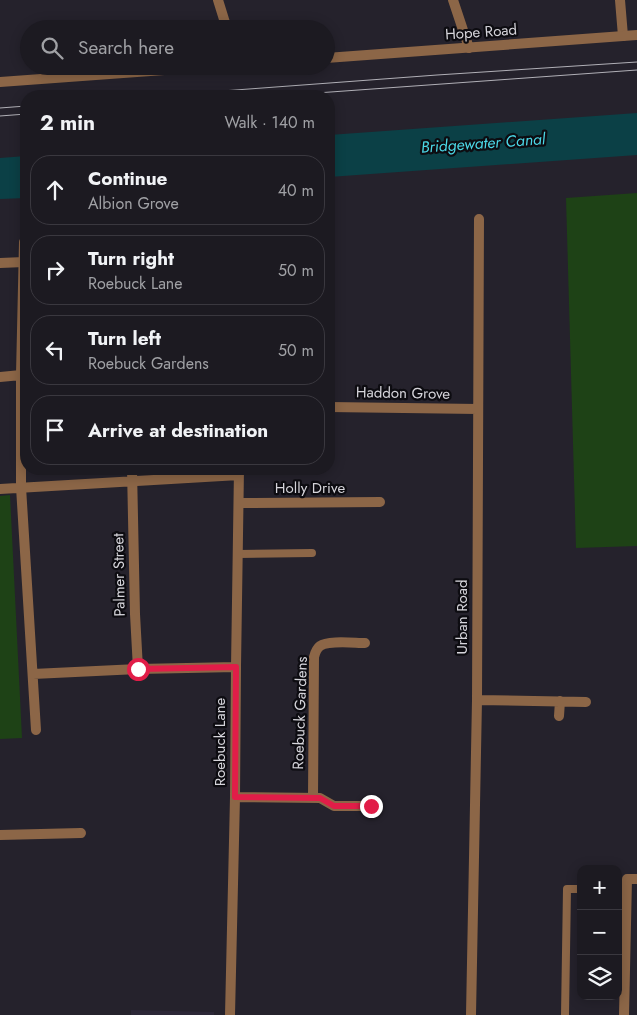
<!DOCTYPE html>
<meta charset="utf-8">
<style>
:root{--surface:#1c1a21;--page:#29272e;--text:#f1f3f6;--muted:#a0a1a5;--line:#3a383f}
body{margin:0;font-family:Jost,sans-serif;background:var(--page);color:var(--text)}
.controls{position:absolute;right:15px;bottom:15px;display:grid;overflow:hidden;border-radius:10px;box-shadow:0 2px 12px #0003}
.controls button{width:45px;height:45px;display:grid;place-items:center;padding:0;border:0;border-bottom:1px solid var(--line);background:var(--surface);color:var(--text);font:25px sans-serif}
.stop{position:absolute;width:15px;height:15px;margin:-11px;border:4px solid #e11d48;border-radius:50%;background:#fff}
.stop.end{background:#e11d48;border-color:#fff;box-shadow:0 1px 5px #0008}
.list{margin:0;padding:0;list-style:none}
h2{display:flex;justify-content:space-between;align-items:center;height:65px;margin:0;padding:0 20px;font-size:21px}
h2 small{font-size:16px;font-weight:400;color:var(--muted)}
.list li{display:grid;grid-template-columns:32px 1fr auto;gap:15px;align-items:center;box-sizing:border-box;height:70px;margin:0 10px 10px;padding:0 10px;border:1px solid var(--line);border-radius:20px}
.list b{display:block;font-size:19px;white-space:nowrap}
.list p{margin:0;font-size:16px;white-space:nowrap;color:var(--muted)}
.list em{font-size:16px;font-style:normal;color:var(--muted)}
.icon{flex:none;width:28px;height:28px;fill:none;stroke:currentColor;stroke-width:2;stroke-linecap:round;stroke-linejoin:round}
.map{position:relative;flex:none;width:637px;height:1015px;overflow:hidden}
.search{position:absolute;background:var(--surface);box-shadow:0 2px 12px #0003;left:20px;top:20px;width:315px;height:55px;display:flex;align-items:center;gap:12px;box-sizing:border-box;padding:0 18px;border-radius:28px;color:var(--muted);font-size:19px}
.panel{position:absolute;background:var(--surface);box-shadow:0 2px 12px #0003;left:20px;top:90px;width:315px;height:385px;border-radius:20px}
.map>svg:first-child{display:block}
.built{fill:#2c2737}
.green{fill:#1e4216}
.water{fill:#0b4046}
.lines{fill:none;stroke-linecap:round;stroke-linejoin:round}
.service{stroke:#8c6647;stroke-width:8}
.minor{stroke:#8c6647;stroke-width:10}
.tertiary{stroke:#8c6647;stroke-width:10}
.tram{stroke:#b1b0b7;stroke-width:1}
.route{stroke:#e11d48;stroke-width:6}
.labels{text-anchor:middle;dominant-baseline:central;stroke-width:4.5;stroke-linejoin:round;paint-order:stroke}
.street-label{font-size:15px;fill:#d6d5db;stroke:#0d0c11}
.water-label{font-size:16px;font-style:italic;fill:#4bd7e6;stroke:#0d0c11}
</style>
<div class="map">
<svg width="637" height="1015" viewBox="0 0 637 1015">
<rect width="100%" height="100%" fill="#25222c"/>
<path class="built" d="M131 1010 214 1012V1015H131Z"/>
<path class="green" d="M637 193V546L576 548 566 198Z
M10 495 22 738 0 739V496Z"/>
<path class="water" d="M637 113V155L329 177V135Z
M26 156V198L0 199V158Z"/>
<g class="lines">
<path class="service" d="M238 554 312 553
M618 888H626
M565 1015 567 889H581"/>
<path class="minor" d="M218 0 227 29
M453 0 469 48
M620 0 623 36
M24 242 21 375V487L36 730
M0 263 24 262
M0 377 21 375
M329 407 478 409
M132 469 135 614 138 669
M0 489 239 475
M239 503 380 502
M33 674 138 669 236 667
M477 700 586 702
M559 716 560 701
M235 797 320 798 334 806H371
M313 798 314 657C315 653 316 649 320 646 328 640 354 643 365 643
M0 835 81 833
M230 1015 235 797 236 667 239 469
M471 1015 477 700 479 219
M624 1015 627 879H637"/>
<path class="tertiary" d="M326 58 637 35
M0 82 219 66"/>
<path class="tram" d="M155 96 437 75 637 62
M275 96 637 70
M0 108 26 106
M0 116 26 114"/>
</g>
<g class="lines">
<path class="route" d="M138 669 236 667 235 797 320 798 334 806H371"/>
</g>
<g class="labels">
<g class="street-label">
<text transform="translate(481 32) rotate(-4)">Hope Road</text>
<text transform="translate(403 393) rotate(1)">Haddon Grove</text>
<text x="310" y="488">Holly Drive</text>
<text transform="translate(119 575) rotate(-91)">Palmer Street</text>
<text transform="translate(462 617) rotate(-90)">Urban Road</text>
<text transform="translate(300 713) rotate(-88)">Roebuck Gardens</text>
<text transform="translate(220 742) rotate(-90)">Roebuck Lane</text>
</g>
<g class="water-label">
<text transform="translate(483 143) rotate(-4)">Bridgewater Canal</text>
</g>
</g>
</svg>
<div class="controls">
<button>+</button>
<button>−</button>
<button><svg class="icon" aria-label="layers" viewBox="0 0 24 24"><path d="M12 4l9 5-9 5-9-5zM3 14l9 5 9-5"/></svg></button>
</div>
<div class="stop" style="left:138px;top:669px"></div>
<div class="stop end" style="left:371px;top:806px"></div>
<div class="search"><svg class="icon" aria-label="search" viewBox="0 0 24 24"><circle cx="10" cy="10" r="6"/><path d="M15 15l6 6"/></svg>Search here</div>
<section class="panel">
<h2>2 min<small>Walk · 140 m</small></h2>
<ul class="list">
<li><svg class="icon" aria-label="ahead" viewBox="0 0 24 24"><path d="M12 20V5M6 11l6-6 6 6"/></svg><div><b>Continue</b><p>Albion Grove</p></div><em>40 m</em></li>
<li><svg class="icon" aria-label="right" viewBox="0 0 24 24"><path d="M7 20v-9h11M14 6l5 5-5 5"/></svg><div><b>Turn right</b><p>Roebuck Lane</p></div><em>50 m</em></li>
<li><svg class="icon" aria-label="left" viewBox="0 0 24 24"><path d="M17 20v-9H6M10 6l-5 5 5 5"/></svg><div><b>Turn left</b><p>Roebuck Gardens</p></div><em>50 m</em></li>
<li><svg class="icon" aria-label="arrive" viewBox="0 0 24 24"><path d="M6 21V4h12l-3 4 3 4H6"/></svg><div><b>Arrive at destination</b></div></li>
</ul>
</section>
</div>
